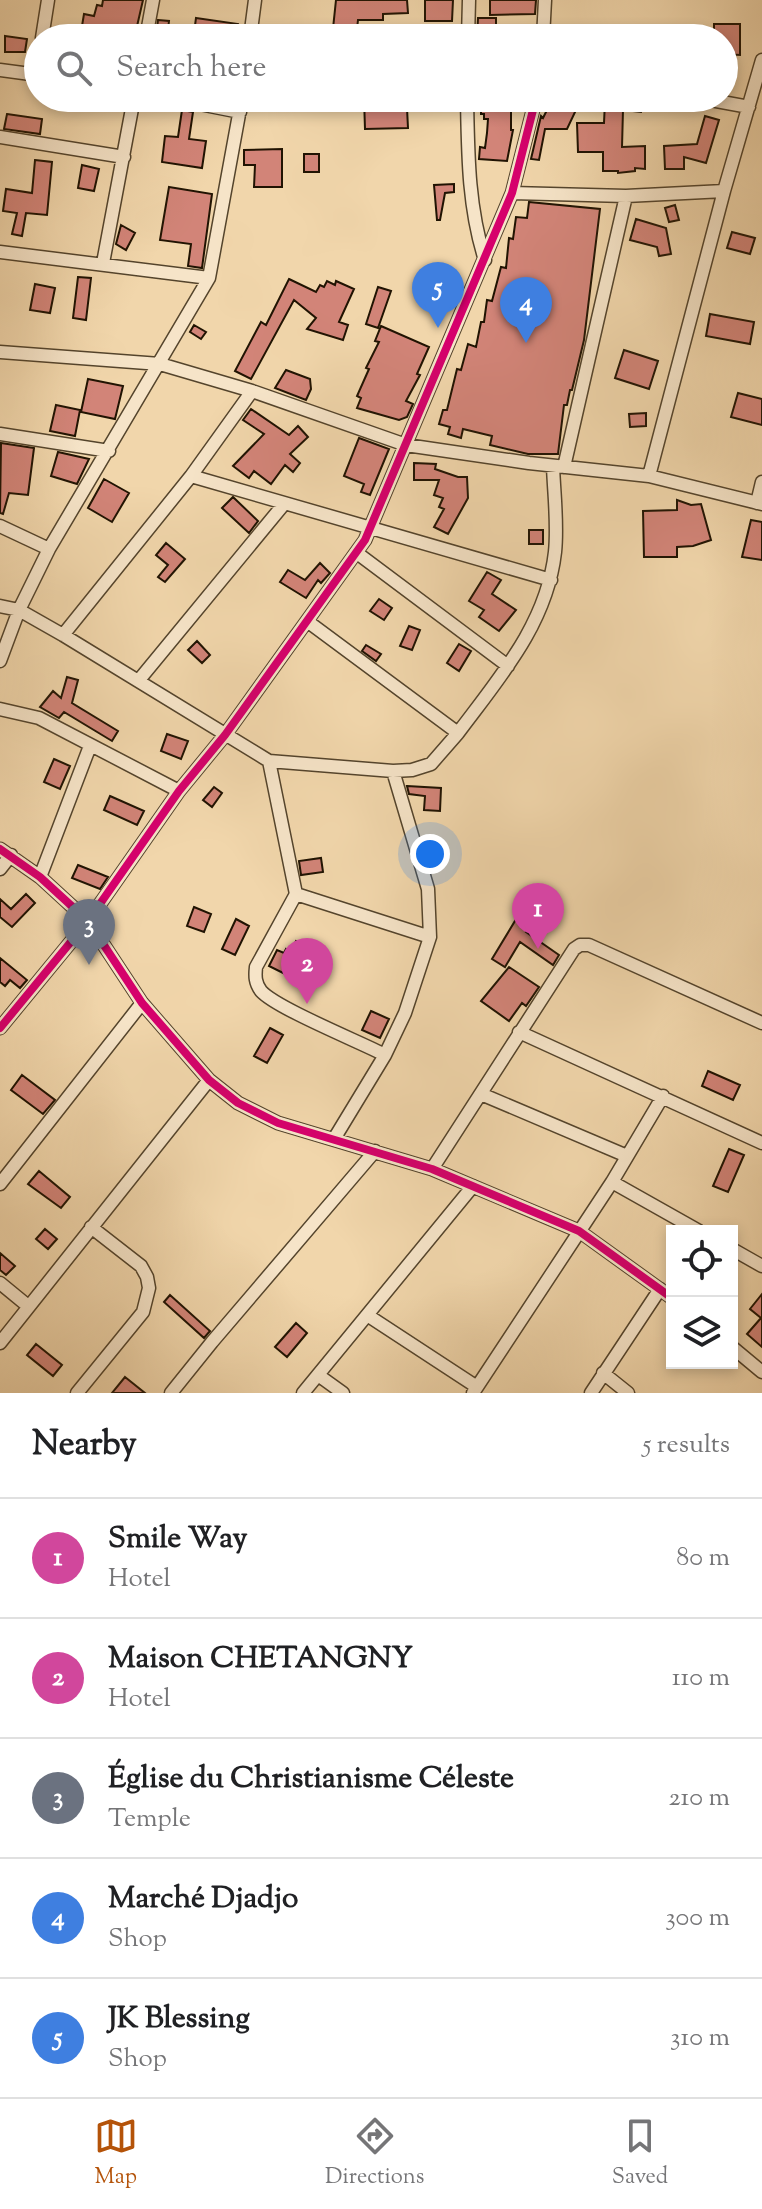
<!DOCTYPE html>
<meta charset="utf-8">
<style>
:root{--surface:#fff;--page:#f2f2f2;--text:#202124;--muted:#757577;--line:#e0e0e0;--accent:#b45309}
body{margin:0;font-family:"Sorts Mill Goudy",serif;background:var(--page);color:var(--text)}
.controls{position:absolute;right:24px;bottom:24px;display:grid;overflow:hidden;border-radius:0px;box-shadow:0 4px 12px #0003}
.controls button{width:72px;height:72px;display:grid;place-items:center;padding:0;border:0;border-bottom:2px solid var(--line);background:var(--surface);color:var(--text);font:40px sans-serif}
.you{position:absolute;left:430px;top:854px;width:28px;height:28px;margin:-20px;border:6px solid #fff;border-radius:50%;background:#1a73e8;box-shadow:0 0 0 12px #1a73e833}
.badge{display:grid;place-items:center;width:52px;height:52px;border-radius:50%;background:var(--accent);color:#fff;font-size:26px;font-weight:700}
.pin{position:absolute;translate:-50% -66px;filter:drop-shadow(0 2px 4px #0008)}
.pin::after{content:'';position:absolute;top:42px;width:28px;height:24px;background:inherit;clip-path:polygon(0 0,100% 0,50% 100%)}
.list{margin:0;padding:0;list-style:none}
h2{display:flex;justify-content:space-between;align-items:center;height:104px;margin:0;padding:0 32px;font-size:34px}
h2 small{font-size:26px;font-weight:400;color:var(--muted)}
.list li{display:grid;grid-template-columns:52px 1fr auto;gap:24px;align-items:center;box-sizing:border-box;height:120px;padding:0 32px;border-top:2px solid var(--line)}
.list b{display:block;font-size:30px;white-space:nowrap}
.list p{margin:0;font-size:26px;white-space:nowrap;color:var(--muted)}
.list em{font-size:26px;font-style:normal;color:var(--muted)}
.icon{flex:none;width:44px;height:44px;fill:none;stroke:currentColor;stroke-width:2;stroke-linecap:round;stroke-linejoin:round}
.map{position:relative;flex:none;width:762px;height:1393px;overflow:hidden}
.search{position:absolute;background:var(--surface);box-shadow:0 4px 12px #0003;left:24px;right:24px;top:24px;height:88px;display:flex;align-items:center;gap:20px;box-sizing:border-box;padding:0 28px;border-radius:44px;color:var(--muted);font-size:30px}
.sheet{height:704px;background:var(--surface)}
nav{display:flex;justify-content:space-around;align-items:center;box-sizing:border-box;height:112px;border-top:2px solid var(--line);background:var(--surface);font-size:22px;color:var(--muted)}
nav a{display:grid;justify-items:center;gap:4px}
nav .on{color:var(--accent)}
.map>svg:first-child{display:block}
.building{fill:#d28478;stroke:#201302;stroke-width:2}
.lines{fill:none;stroke-linecap:round;stroke-linejoin:round}
.minor-casing{stroke:#54442c;stroke-width:15}
.minor{stroke:#f6e4c8;stroke-width:12}
.cycleway-casing{stroke:#f6e4c8;stroke-width:13}
.cycleway{stroke:#d6006c;stroke-width:8}
</style>
<div class="map">
<svg width="762" height="1393" viewBox="0 0 762 1393">
<rect width="100%" height="100%" fill="#f1d6ab"/>
<filter id="stains"><feTurbulence type="fractalNoise" baseFrequency=".0025" numOctaves="4"/><feColorMatrix values="0 0 0 0 .2 0 0 0 0 .09 0 0 0 0 .02 0 0 0 .5 -.17"/></filter>
<radialGradient id="worn" r=".72"><stop offset=".6" stop-color="#630" stop-opacity="0"/><stop offset="1" stop-color="#630" stop-opacity=".3"/></radialGradient>
<path class="building" d="M103 0H143L135 35 94 27 93 34 81 32 84 14 94 16 97 5 102 6Z
M336 0H407L408 13 383 14V20H358L356 38H332Z
M425 0H453L452 21H425Z
M490 0H536L535 14 490 15Z
M196 18 238 24 236 38 194 33Z
M478 18H496V38H477Z
M158 20 169 21 167 38H156Z
M714 24H740V55L724 54V38H714Z
M290 25H307L308 38H290Z
M5 36 27 39 25 52H5Z
M364 98H454L455 108H407L408 128 365 129Z
M486 98H503V105H511V130H513L507 161 479 159 480 147 485 148 487 133 488 119H484V114H481V102H486Z
M553 98 576 110 567 129H545L539 160 531 159 541 116 543 118Z
M628 98H643L641 112 623 110 622 147 645 146V169L635 168V171L618 173V171H603V152H578L577 123H604L605 101 628 102Z
M182 110 193 112 189 139 206 141 202 168 162 162 165 136 178 137Z
M7 114 42 119 40 134 4 129Z
M705 116 719 120 706 163 684 157V169H665L664 146 697 144Z
M282 149V187H254L255 165H244V150Z
M304 154H319V172H304Z
M35 160 52 162 47 215 26 213 22 236 12 234 17 213 3 211 6 189 32 193Z
M82 165 99 169 94 191 78 188Z
M454 184V192L445 193 440 220H437L434 185Z
M169 187 212 194 202 268 188 266 191 244 160 240Z
M529 202 600 209 584 340 572 390H570L567 405H564L558 454H528L490 445 492 436 463 429 461 438 448 434 450 427 439 424 443 410H447L457 369 461 370 468 344 476 347 481 322H484L487 300 492 301 501 267 506 268 509 238 513 239 516 217 527 218Z
M675 205 679 220 669 222 665 208Z
M636 219 666 228 671 254 659 256 657 247 630 240Z
M121 225 135 233 126 250 116 244Z
M732 232 755 238 750 254 727 248Z
M78 277 91 278 86 320 73 318Z
M289 279 316 292 320 285 324 287 327 281 335 285 336 281 354 289 339 322 348 325 343 340 307 329 316 318 294 300 251 379 235 371 261 322 266 325Z
M35 284 55 288 50 313 30 310Z
M378 287 391 291 378 328 366 324Z
M710 314 754 322 750 344 706 336Z
M194 325 206 332 201 339 190 332Z
M381 326 429 347 417 374 420 375 406 401 413 404 407 417 399 420 357 408 361 398 357 396 369 369 366 368 379 342 375 341Z
M624 350 658 361 649 389 615 378Z
M286 370 310 379 311 389 306 400 275 388Z
M88 379 123 386 115 419 81 412Z
M738 393 762 399V425L731 417Z
M56 405 80 410 75 436 50 431Z
M251 409 289 435 298 426 308 437 290 454 300 463 293 472 285 465 271 484 254 471 249 478 233 466 264 434 243 420Z
M646 413V426L630 427 629 414Z
M359 438 389 449 370 495 361 492 364 484 344 476Z
M1 443 34 448 28 495 9 493 3 514 0 513Z
M58 452 89 459 77 484 51 476Z
M414 463 436 464 435 469 458 477H467L468 498 448 534 434 527 444 509 439 507 443 498 434 495 439 480H414Z
M104 479 129 493 112 522 88 508Z
M233 497 258 521 249 533 222 508Z
M677 500 691 505 701 504 711 540 693 546 677 547V557H644L643 511 677 510Z
M751 520 762 522V560L742 557Z
M529 530H543V544H529Z
M166 543 185 559 165 582 158 577 168 565 156 555Z
M320 563 330 573 321 583 318 580 306 598 280 582 288 570 305 580Z
M487 572 501 580 492 594 516 610 499 631 479 617 484 610 469 601Z
M379 599 392 608 384 620 370 611Z
M409 626 420 630 412 650 400 646Z
M197 641 210 655 202 663 188 650Z
M459 644 471 651 459 671 447 663Z
M366 645 381 654 376 661 362 651Z
M67 677 78 680 72 703 118 731 112 741 64 712 59 718 40 707 53 691 61 698Z
M167 734 188 741 181 759 161 751Z
M54 759 70 766 60 789 44 782Z
M407 786 441 788 440 811 424 810 425 796 409 794Z
M214 787 222 793 212 807 203 800Z
M110 796 144 811 137 825 104 810Z
M321 858 323 872 301 875 299 861Z
M78 865 108 877 100 889 72 878Z
M26 894 35 903 12 927 0 917V899L11 909Z
M194 907 211 914 204 932 187 926Z
M518 916 531 924 526 932 559 955 553 965 520 942 505 967 492 959Z
M236 919 249 926 235 955 222 949Z
M296 941 311 948 293 978 269 966 277 950 284 953 286 949 291 952Z
M0 958 27 980 20 988 10 980 5 986 0 982Z
M509 967 539 987 526 1006 522 1003 509 1021 481 1001Z
M371 1011 389 1019 380 1038 362 1030Z
M270 1028 283 1035 267 1063 254 1056Z
M708 1071 740 1085 733 1100 702 1086Z
M22 1075 55 1100 43 1114 11 1090Z
M729 1149 744 1155 728 1192 713 1186Z
M39 1171 70 1197 61 1208 28 1184Z
M45 1229 57 1239 48 1249 36 1239Z
M0 1253 15 1266 6 1275 0 1270Z
M762 1294V1347L747 1334 761 1318 750 1309Z
M170 1295 210 1331 204 1338 164 1302Z
M296 1323 307 1333 287 1357 275 1347Z
M36 1344 62 1365 53 1376 27 1355Z
M125 1377 145 1393H112Z"/>
<g class="lines">
<defs>
<path id="minor" d="M42 38 48 0
M146 38 153 0
M250 38 255 0
M468 38 469 0
M543 38 545 0
M0 70 38 75
M169 98 240 112
M467 98C468 153 468 207 485 260
M700 98 749 107
M0 137 124 157
M512 193 626 196 724 191 762 60
M0 252 209 278
M103 263 134 98
M0 352 160 364 252 391 406 445 529 463 649 476 762 504
M0 434 109 451
M564 467 626 196
M191 476 551 580
M649 476 724 191
M757 503 762 482
M0 526 49 549
M357 553 508 666
M0 606 19 610 63 635 269 761 393 771 412 770 431 764 458 733 307 621
M63 635 191 476 252 391
M0 661 19 610 49 549 209 278 242 98
M139 680 284 504
M0 709 39 718 179 791
M458 733C499 678 547 624 555 552 558 524 554 494 553 466
M269 761 296 894 256 967C255 976 255 983 261 991 276 1008 360 1042 385 1055
M0 849 40 877 88 921 142 1003 209 1080 238 1103 278 1123 432 1169 579 1231 672 1298
M0 869 11 855
M40 877 90 746
M296 894 430 937
M0 1028 88 921 179 791 225 735 365 540 512 193 536 98
M519 1032 762 1143
M481 1094 627 1156
M334 1139 385 1055 405 1013 430 937 428 889 393 771
M432 1169 574 949 580 945H589L762 1023
M612 1182 699 1231
M0 1184 142 1003
M732 1249 762 1266
M0 1283 28 1306
M367 1315 477 1387
M0 1343 209 1080
M732 1347 762 1372
M603 1373 628 1393
M318 1375 343 1393
M77 1393 143 1312 149 1288 147 1277 141 1266 91 1227
M171 1393 212 1342 375 1151
M303 1393 473 1186
M473 1393 612 1182 663 1096
M591 1393 660 1289"/>
</defs>
<use href="#minor" class="minor-casing"/>
<use href="#minor" class="minor"/>
<defs>
<path id="cycleway" d="M0 849 40 877 88 921 142 1003 209 1080 238 1103 278 1123 432 1169 579 1231 672 1298
M0 1028 88 921 179 791 225 735 365 540 512 193 536 98"/>
</defs>
<use href="#cycleway" class="cycleway-casing"/>
<use href="#cycleway" class="cycleway"/>
</g>
<rect width="100%" height="100%" filter="url(#stains)"/>
<rect width="100%" height="100%" fill="url(#worn)"/>
</svg>
<div class="controls">
<button><svg class="icon" aria-label="locate" viewBox="0 0 24 24"><circle cx="12" cy="12" r="6"/><path d="M12 2v4M12 18v4M2 12h4M18 12h4"/></svg></button>
<button><svg class="icon" aria-label="layers" viewBox="0 0 24 24"><path d="M12 4l9 5-9 5-9-5zM3 14l9 5 9-5"/></svg></button>
</div>
<div class="you"></div>
<div class="pin badge" style="left:538px;top:949px;background:#d1479c">1</div>
<div class="pin badge" style="left:307px;top:1004px;background:#d1479c">2</div>
<div class="pin badge" style="left:89px;top:965px;background:#6b7280">3</div>
<div class="pin badge" style="left:526px;top:343px;background:#3f7fe0">4</div>
<div class="pin badge" style="left:438px;top:328px;background:#3f7fe0">5</div>
<div class="search"><svg class="icon" aria-label="search" viewBox="0 0 24 24"><circle cx="10" cy="10" r="6"/><path d="M15 15l6 6"/></svg>Search here</div>
</div>
<section class="sheet">
<h2>Nearby<small>5 results</small></h2>
<ul class="list">
<li><span class="badge" style="background:#d1479c">1</span><div><b>Smile Way</b><p>Hotel</p></div><em>80 m</em></li>
<li><span class="badge" style="background:#d1479c">2</span><div><b>Maison CHETANGNY</b><p>Hotel</p></div><em>110 m</em></li>
<li><span class="badge" style="background:#6b7280">3</span><div><b>Église du Christianisme Céleste</b><p>Temple</p></div><em>210 m</em></li>
<li><span class="badge" style="background:#3f7fe0">4</span><div><b>Marché Djadjo</b><p>Shop</p></div><em>300 m</em></li>
<li><span class="badge" style="background:#3f7fe0">5</span><div><b>JK Blessing</b><p>Shop</p></div><em>310 m</em></li>
</ul>
</section>
<nav>
<a class="on"><svg class="icon" aria-label="map" viewBox="0 0 24 24"><path d="M3 6l6-2 6 2 6-2v14l-6 2-6-2-6 2zM9 4v14M15 6v14"/></svg>Map</a>
<a><svg class="icon" aria-label="directions" viewBox="0 0 24 24"><path d="M12 3l9 9-9 9-9-9zM9 14v-3h6M13 9l2 2-2 2"/></svg>Directions</a>
<a><svg class="icon" aria-label="saved" viewBox="0 0 24 24"><path d="M7 4h10v16l-5-4-5 4z"/></svg>Saved</a>
</nav>
